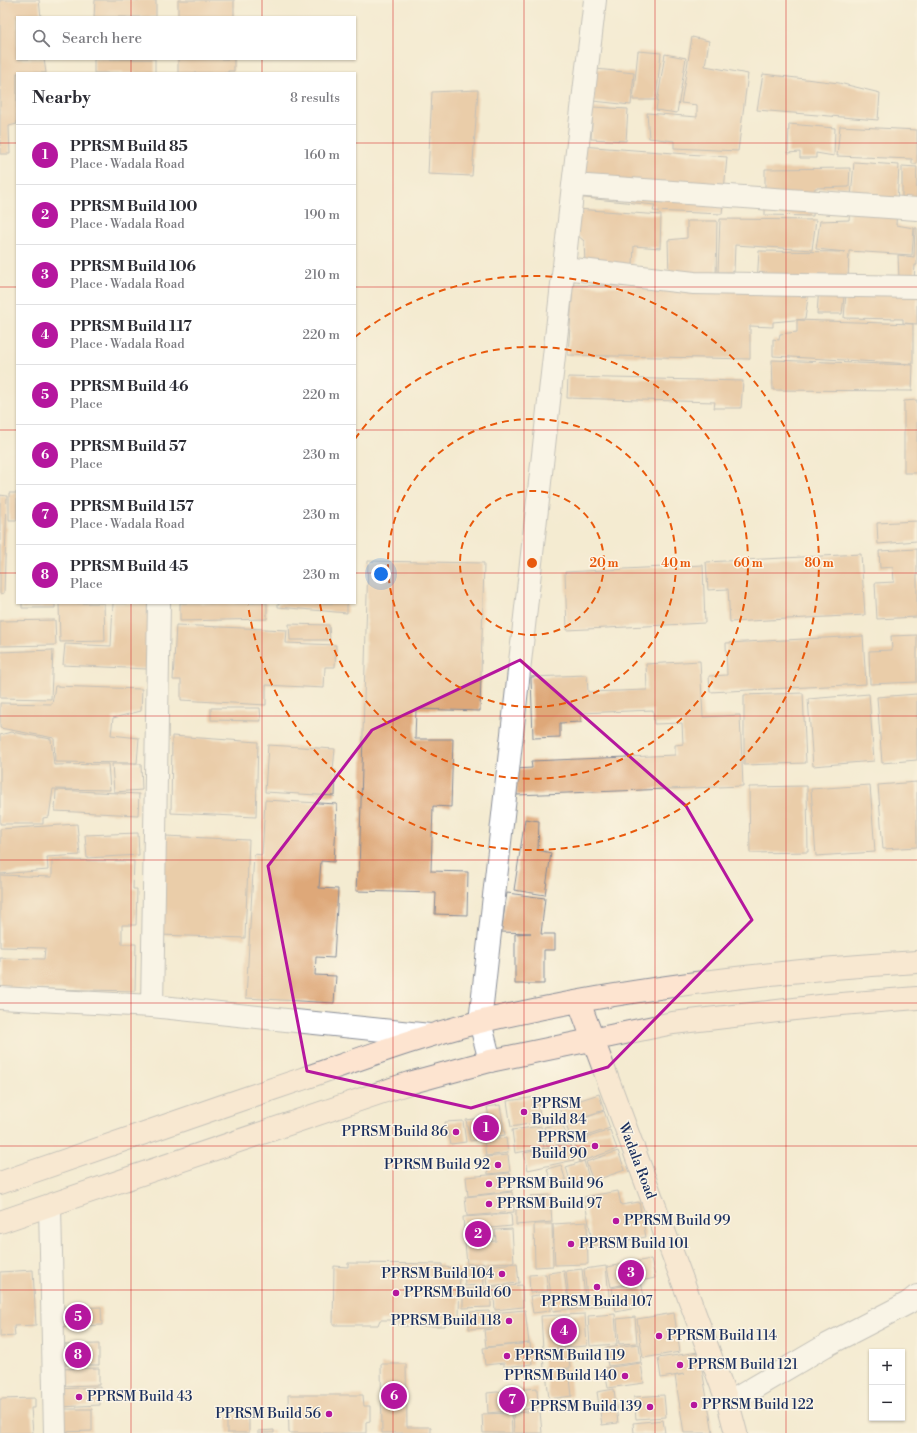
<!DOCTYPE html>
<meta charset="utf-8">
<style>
:root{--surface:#fff;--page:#f2f2f3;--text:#2b2b33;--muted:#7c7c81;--line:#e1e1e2;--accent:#b5179e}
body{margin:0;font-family:"Libre Bodoni",serif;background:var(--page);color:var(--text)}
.controls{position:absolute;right:12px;bottom:12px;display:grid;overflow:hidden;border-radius:0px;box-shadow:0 1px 3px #0004}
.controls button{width:36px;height:36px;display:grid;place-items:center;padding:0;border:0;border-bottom:1px solid var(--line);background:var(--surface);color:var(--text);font:20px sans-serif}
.you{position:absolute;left:381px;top:574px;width:14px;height:14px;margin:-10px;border:3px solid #fff;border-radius:50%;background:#1a73e8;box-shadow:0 0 0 6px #1a73e833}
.badge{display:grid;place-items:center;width:26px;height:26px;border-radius:50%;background:var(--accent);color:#fff;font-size:13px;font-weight:700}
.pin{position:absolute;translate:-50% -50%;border:2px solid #fff;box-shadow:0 1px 4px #0006}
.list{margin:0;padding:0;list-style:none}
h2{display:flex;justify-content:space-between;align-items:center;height:52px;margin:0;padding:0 16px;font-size:17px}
h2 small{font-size:13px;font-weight:400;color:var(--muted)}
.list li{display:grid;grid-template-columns:26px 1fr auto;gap:12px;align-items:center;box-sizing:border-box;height:60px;padding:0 16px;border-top:1px solid var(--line)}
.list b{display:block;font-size:15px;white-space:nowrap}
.list p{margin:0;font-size:13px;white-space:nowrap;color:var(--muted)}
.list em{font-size:13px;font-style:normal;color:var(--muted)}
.icon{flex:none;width:22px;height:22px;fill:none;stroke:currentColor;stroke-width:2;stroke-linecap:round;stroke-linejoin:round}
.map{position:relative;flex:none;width:917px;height:1433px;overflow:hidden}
.search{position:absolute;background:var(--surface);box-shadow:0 1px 3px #0004;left:16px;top:16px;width:340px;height:44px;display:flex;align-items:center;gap:10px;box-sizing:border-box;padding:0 14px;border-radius:0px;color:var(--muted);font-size:15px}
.panel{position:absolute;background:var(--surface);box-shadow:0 1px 3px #0004;left:16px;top:72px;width:340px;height:532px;border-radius:0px}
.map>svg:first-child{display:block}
.building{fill:#dea879}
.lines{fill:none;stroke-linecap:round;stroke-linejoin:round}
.street-casing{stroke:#888d98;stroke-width:24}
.secondary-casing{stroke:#888d98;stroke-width:24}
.street{stroke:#fff;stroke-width:22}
.secondary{stroke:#fde4d0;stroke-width:22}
.marked{fill:none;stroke:#b5179e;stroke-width:3;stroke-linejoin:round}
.grid{fill:none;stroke:#d62828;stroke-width:1;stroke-opacity:0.55}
.ring{fill:none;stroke:#e8590c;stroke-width:2;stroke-dasharray:7 5}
.poi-dot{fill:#b5179e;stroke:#fcf5e5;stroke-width:1.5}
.labels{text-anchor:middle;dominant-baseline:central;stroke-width:3;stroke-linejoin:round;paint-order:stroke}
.poi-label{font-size:14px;fill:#1b2f5e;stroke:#fcf5e5;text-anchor:start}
.street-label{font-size:14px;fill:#1b2f5e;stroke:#fcf5e5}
.centre{fill:#e8590c;stroke:#fcf5e5;stroke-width:2}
.ring-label{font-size:12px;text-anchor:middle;font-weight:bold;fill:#e8590c;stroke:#fcf5e5;stroke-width:3;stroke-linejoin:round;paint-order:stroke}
</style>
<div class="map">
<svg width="917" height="1433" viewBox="0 0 917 1433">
<rect width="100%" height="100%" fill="#fcf5e5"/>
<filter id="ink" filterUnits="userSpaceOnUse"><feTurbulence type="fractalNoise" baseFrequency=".025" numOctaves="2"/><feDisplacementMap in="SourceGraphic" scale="8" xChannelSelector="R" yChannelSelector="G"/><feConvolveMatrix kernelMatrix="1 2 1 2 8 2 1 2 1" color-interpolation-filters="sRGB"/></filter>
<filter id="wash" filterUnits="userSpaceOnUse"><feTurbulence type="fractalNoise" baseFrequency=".012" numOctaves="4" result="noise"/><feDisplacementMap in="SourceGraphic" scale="16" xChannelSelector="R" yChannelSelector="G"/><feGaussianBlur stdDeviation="0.9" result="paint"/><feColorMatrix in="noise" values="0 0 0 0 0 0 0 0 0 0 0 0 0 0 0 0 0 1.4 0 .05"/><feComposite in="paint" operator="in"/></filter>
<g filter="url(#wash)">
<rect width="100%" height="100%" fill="#f4ebd1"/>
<g id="blocks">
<path class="building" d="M0 0H39L41 17H17V59H44L46 73H17V124L9 126 10 154H0Z
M95 0H156V17H94Z
M178 0H234V17H178Z
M692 37 709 41 705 66 748 74 738 151 674 148V141L649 138 647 113 697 117V105L681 103Z
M638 51 661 53 656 100H633Z
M665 54 686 58 677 113 656 110Z
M94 59H155V73H94Z
M178 59H234V71H228V73H178Z
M596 69 634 73 631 105 593 101Z
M763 74 839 83 880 93 878 120 757 110Z
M478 90 472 176 428 174 432 92Z
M593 107 628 109 626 141 591 139Z
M789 124 835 128 834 156 816 153V158H800V152L788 153Z
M840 126 917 130V164H912V159L837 156Z
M581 146 727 157 722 214 653 211 655 205 575 197Z
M854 162 899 165 896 225 914 228 912 255 849 251 848 283 757 284 759 251 846 252 816 249 820 221 849 220Z
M902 166 917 167 916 219 902 202Z
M850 168 849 187 815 188 813 216 765 215V169Z
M576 209 661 215 660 248 634 246 633 265 585 263 584 241 576 234Z
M720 219 816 220 812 250 735 245 734 272H718Z
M687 221H717L716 280 669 277 668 240 687 238Z
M915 228H917V265H915L914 281 899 279 898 255 914 257Z
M573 285 809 291 805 319 773 322V327L750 326V359L568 355Z
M819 286 845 288 842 314H817Z
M846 293 917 295V324L903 323V319L844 318Z
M797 320 913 324V364L773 356V339L779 340 780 334 797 332Z
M772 360 913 365 912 391 773 390Z
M568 377 743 381 741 408H714L715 402 567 398Z
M917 400V473H904V401Z
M9 493H17V520H9Z
M0 495 7 496 4 593 0 594Z
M917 521V541L878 544 877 523Z
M917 549V617L877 619 875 583 894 582 893 567 880 568 879 551Z
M861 554 865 615 730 622 728 589 708 590 706 562Z
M368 561 484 563 480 711 416 709 415 739H453L451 807 433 806 431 871 468 872 467 915 435 914 436 893 356 891 357 872H359Z
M703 565 705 623 567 630 565 572Z
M22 603H55V608H22Z
M59 603H104L105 641 60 642Z
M113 603 150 604 147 669 63 665 65 644 111 646Z
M180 603H267V619L180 621Z
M278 603H347V613L278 607Z
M55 620 56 645 0 646V621Z
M289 624 329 625 330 640H290Z
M176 625 287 630 286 643 336 645 335 667H325L324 688 266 685V705L181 700V680H173Z
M917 635V682L870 684 869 651 892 650 891 636Z
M863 636 866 684 710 692 709 676 727 675 726 643Z
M53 650 51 699 0 698V652Z
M700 661 703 717 740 715 743 786 517 795 515 769 532 768 531 761 675 755V745L683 744 682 723 654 724 653 710 581 713V722L560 723V737L533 738 531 677 587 675 588 692 647 690 646 664Z
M55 686 142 689 141 711 113 718 111 735 139 738 137 763 55 762 54 738 0 728V703L52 704Z
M803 693 806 763 744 765V695Z
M869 694 874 761 813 766 808 699Z
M917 694V760L882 763 877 697Z
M211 708H260L261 721 211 720Z
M11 732 51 739 54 765 108 764 110 790 53 789 49 817 43 818V824H0V735Z
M172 736 258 742 256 817 171 813Z
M268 745 335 749 333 770H336L335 796 265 792Z
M112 764H141L142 790 114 792Z
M917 782V847L883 849 878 785Z
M870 785 875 852 816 856 811 789Z
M807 786 808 852 750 853 749 787Z
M56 790 139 794 138 815 55 811Z
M265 800 337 804 334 862 321 861 319 888 338 889 334 958 316 957 315 975 336 976 334 1003 246 998 254 854 262 855Z
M525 819 539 821 538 850 551 853 545 895 514 890Z
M77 824 80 855 47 857 48 870 0 874V829Z
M138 833 139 855 87 858 85 835Z
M166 836 249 840 245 938 159 935Z
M52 860 134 861 133 889H137L136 925H122V944H136L135 991 0 988V958L44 959 45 948 0 947V875L52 877Z
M507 893 545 898 541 934H555V950H544V984H515V934L531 933 501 932Z
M599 1094 604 1110 564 1123 559 1107Z
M537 1097 541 1122 511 1127 507 1101Z
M500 1105 505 1135 470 1141 466 1120 489 1117 487 1107Z
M604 1111 610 1128 572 1141 566 1125Z
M463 1121 466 1142 451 1144 445 1122Z
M562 1124 569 1142 547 1147 544 1127Z
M541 1126 544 1148 515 1153 512 1130Z
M610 1130 617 1149 580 1162 574 1142Z
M506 1138 508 1153 486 1156 484 1141Z
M570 1144 574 1160 528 1170 524 1153Z
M618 1151 625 1170 593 1181 586 1162Z
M508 1155 510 1172 488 1174 486 1157Z
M584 1161 589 1178 571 1184 566 1167Z
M561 1165 567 1185 553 1189 547 1169Z
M510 1173 512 1191 468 1196 466 1177Z
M618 1191 621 1205 639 1202 646 1237 593 1246 584 1197Z
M512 1192 514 1212 467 1216 465 1197Z
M550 1195 552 1222 516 1225V1209L531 1208 530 1196Z
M511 1214 512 1226 491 1228 492 1240 465 1242 463 1217Z
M587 1222 588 1264 555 1265 553 1224Z
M534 1224H552L553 1266 535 1267Z
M512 1229 514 1262 467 1264 465 1243 496 1241 495 1230Z
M651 1259 655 1278 611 1287 607 1267Z
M348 1263 442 1264V1267L460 1268 459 1318H445V1326H399V1320H380L378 1325H333L334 1266 348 1267Z
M517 1263 519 1283 487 1286 485 1266Z
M483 1265 484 1285 465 1286 464 1266Z
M606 1266 610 1305 588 1307 584 1269Z
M582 1269 586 1308 570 1310 566 1271Z
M33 1270 36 1325 14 1326 15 1336 0 1337V1272Z
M564 1271 569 1309 553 1311 548 1273Z
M546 1274 548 1291 530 1293 529 1275Z
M641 1282 646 1306 616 1312 612 1288Z
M522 1285 523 1307 495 1310 493 1287Z
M491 1288V1307L463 1308V1289Z
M549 1294 550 1311 533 1313 530 1296Z
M101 1307 102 1325 55 1327 54 1309Z
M525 1310 529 1343 486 1347 484 1330 492 1329 491 1313Z
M489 1311 490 1328 469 1329V1312Z
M674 1313 680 1352 643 1358 637 1319Z
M585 1314 587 1346 543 1349 541 1316Z
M615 1314 617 1344 590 1346 588 1316Z
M635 1317 637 1343 619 1344 617 1319Z
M530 1343 532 1364 504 1367V1363L485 1365 483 1348Z
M99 1344V1365H56V1345Z
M639 1344 641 1362 608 1366 605 1348Z
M568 1349 570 1368 544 1370 543 1351Z
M699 1352 713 1433H684L675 1376 684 1374 661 1378 658 1358Z
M641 1363 644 1383 608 1388 605 1368Z
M381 1364H406L407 1427H431V1433H382Z
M99 1368V1385L58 1386V1369Z
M569 1369 572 1396 549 1399 546 1372Z
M100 1387V1405L59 1407 58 1389Z
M537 1388 538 1408 488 1413 487 1393Z
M614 1389 618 1423 602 1425 597 1392Z
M288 1395H363L364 1406H370V1421L366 1422V1433H289Z
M664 1395 666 1417 636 1419 634 1397Z
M35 1398V1408H31L33 1433H0V1399Z
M58 1409H92V1431L59 1432Z
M540 1411 542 1433H514L513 1413Z
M511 1413 512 1433H483L482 1414Z
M249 1415V1433H227V1416Z
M663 1420 665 1433H634L633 1423Z
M274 1430V1433H258V1431Z"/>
</g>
</g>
<g filter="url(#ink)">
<use href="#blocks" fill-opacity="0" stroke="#888d98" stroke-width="1"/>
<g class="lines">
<defs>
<path id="street" d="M573 185 917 209
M564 268 694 283 917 287
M0 998 152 1006 430 1035
M152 1006 159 603
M490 1061 480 1022 573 185 595 0
M50 1207 55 1433
M728 1403 825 1346 908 1303 917 1296"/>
<path id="secondary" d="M579 1002 728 1403 736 1433
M0 1183C100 1148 201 1113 302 1079 360 1059 418 1037 479 1022 622 988 770 971 917 962
M0 1222 409 1083 490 1061 673 1023 829 1005 917 998"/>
</defs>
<use href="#street" class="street-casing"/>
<use href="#secondary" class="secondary-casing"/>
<use href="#street" class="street"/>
<use href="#secondary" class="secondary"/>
</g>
</g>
<path d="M0 0H917V1433H0ZM520 660 686 806 752 920 608 1067 471 1108 307 1071 268 866 372 730Z" fill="#f4ebd1" fill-opacity=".55" fill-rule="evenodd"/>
<path class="marked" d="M520 660 686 806 752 920 608 1067 471 1108 307 1071 268 866 372 730Z"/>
<path class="grid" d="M131 0V17M262 0V17M393 0V1433M524 0V1433M655 0V1433M786 0V1433M131 59V73M262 59V73M0 143H17M355 143H917M0 287H17M355 287H917M0 430H17M355 430H917M0 573H17M355 573H917M131 603V1433M262 603V1433M0 716H917M0 860H917M0 1003H917M0 1146H917M0 1290H917"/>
<g class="ring">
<circle cx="532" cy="563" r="72"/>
<circle cx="532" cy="563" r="144"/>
<path d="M355 439A216 216 0 1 1 320 604"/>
<path d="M355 337A287 287 0 1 1 248 605"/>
</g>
<g class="poi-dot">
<circle cx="524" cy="1112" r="4"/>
<circle cx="456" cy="1132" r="4"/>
<circle cx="595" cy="1146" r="4"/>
<circle cx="498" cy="1165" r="4"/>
<circle cx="489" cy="1184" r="4"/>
<circle cx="489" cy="1204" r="4"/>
<circle cx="616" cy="1221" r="4"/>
<circle cx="571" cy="1244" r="4"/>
<circle cx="502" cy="1274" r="4"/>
<circle cx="597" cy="1287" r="4"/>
<circle cx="396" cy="1293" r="4"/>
<circle cx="509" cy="1321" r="4"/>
<circle cx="659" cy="1336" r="4"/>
<circle cx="507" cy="1356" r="4"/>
<circle cx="680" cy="1365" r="4"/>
<circle cx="625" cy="1376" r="4"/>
<circle cx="79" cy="1397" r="4"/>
<circle cx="694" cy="1405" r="4"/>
<circle cx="650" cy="1407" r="4"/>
<circle cx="329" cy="1414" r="4"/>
</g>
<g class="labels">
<g class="poi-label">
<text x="532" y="1104">PPRSM<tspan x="532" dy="16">Build 84</tspan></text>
<text x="448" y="1132" text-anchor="end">PPRSM Build 86</text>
<text x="587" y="1138" text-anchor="end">PPRSM<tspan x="587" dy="16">Build 90</tspan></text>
<text x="490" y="1165" text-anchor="end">PPRSM Build 92</text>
<text x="497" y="1184">PPRSM Build 96</text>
<text x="497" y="1204">PPRSM Build 97</text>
<text x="624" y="1221">PPRSM Build 99</text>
<text x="579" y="1244">PPRSM Build 101</text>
<text x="494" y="1274" text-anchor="end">PPRSM Build 104</text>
<text x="404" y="1293">PPRSM Build 60</text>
<text x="597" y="1302" text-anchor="middle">PPRSM Build 107</text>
<text x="501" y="1321" text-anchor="end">PPRSM Build 118</text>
<text x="667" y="1336">PPRSM Build 114</text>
<text x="515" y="1356">PPRSM Build 119</text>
<text x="688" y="1365">PPRSM Build 121</text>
<text x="617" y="1376" text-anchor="end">PPRSM Build 140</text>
<text x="87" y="1397">PPRSM Build 43</text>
<text x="702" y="1405">PPRSM Build 122</text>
<text x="642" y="1407" text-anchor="end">PPRSM Build 139</text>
<text x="321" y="1414" text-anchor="end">PPRSM Build 56</text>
</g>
<g class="street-label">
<text transform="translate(637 1161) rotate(69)">Wadala Road</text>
</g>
</g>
<circle cx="532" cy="563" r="6" class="centre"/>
<g class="ring-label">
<text x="604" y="567">20 m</text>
<text x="676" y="567">40 m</text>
<text x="748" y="567">60 m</text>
<text x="819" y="567">80 m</text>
</g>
</svg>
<div class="controls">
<button>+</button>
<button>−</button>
</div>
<div class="you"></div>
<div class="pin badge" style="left:486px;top:1128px">1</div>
<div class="pin badge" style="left:478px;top:1234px">2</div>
<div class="pin badge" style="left:631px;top:1273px">3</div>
<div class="pin badge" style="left:564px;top:1331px">4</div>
<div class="pin badge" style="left:78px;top:1317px">5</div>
<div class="pin badge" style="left:394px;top:1396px">6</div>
<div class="pin badge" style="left:512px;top:1400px">7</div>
<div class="pin badge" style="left:78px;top:1355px">8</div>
<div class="search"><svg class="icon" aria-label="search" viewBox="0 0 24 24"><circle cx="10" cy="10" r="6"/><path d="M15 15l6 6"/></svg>Search here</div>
<section class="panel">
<h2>Nearby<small>8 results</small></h2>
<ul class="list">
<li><span class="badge">1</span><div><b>PPRSM Build 85</b><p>Place · Wadala Road</p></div><em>160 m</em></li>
<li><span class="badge">2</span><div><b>PPRSM Build 100</b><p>Place · Wadala Road</p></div><em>190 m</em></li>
<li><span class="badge">3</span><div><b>PPRSM Build 106</b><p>Place · Wadala Road</p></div><em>210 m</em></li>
<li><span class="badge">4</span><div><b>PPRSM Build 117</b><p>Place · Wadala Road</p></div><em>220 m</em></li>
<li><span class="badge">5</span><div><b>PPRSM Build 46</b><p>Place</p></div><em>220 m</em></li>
<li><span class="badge">6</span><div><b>PPRSM Build 57</b><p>Place</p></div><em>230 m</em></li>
<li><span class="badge">7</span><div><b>PPRSM Build 157</b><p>Place · Wadala Road</p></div><em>230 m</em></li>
<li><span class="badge">8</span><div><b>PPRSM Build 45</b><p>Place</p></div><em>230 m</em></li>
</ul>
</section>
</div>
